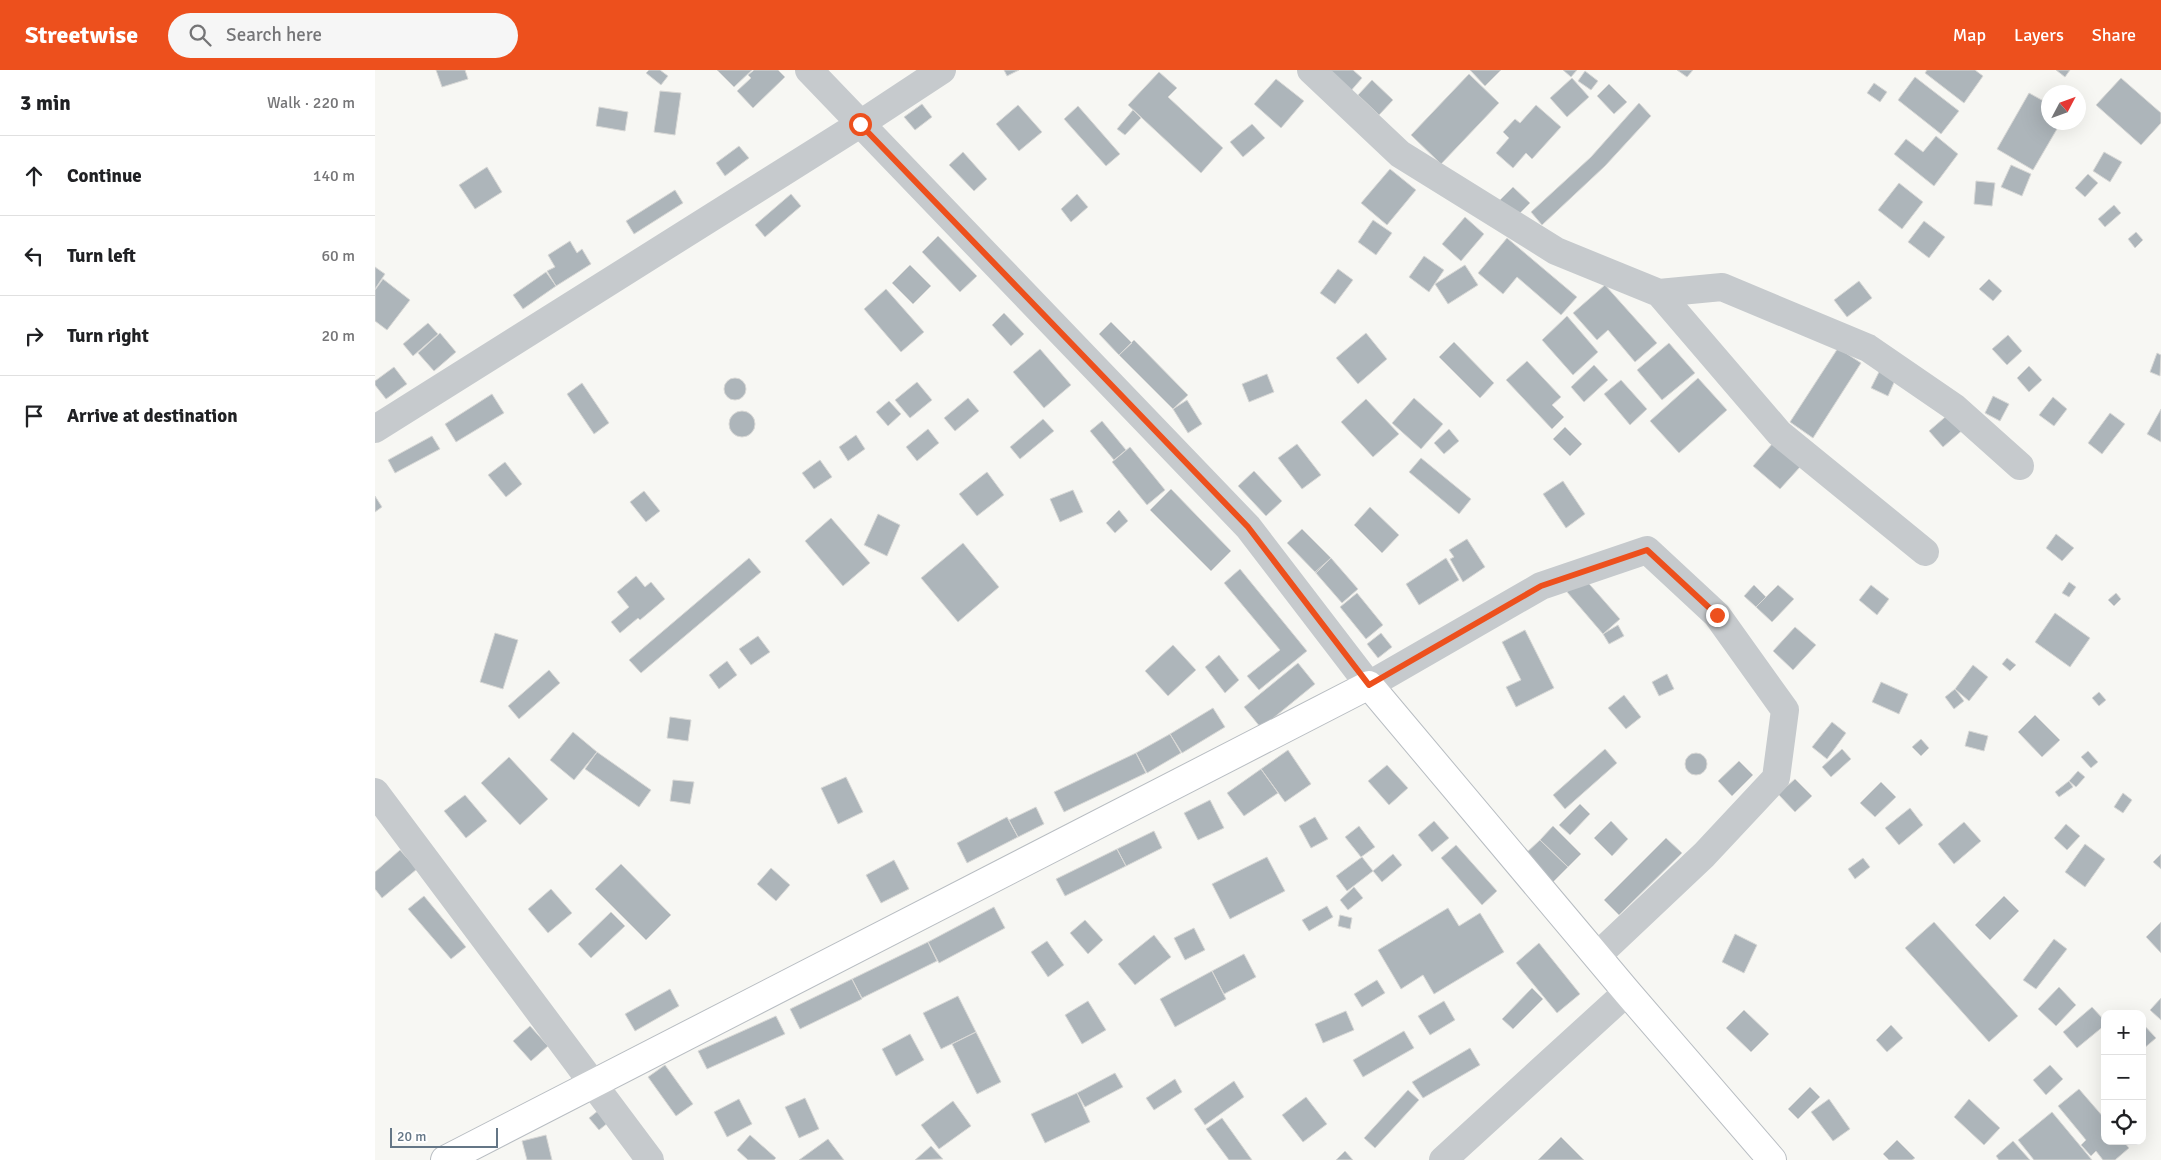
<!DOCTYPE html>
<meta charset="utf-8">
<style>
:root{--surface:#fff;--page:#f6f6f6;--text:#202124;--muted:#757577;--line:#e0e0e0;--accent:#ed501d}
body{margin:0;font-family:Signika,sans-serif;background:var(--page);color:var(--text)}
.controls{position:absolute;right:15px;bottom:15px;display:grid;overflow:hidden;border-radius:10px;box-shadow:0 5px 20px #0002}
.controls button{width:45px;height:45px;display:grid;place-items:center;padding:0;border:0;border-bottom:1px solid var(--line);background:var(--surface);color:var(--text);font:25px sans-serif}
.compass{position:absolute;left:1666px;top:15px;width:45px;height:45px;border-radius:50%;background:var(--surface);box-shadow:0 5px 20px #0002;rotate:49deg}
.scale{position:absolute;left:15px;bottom:12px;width:108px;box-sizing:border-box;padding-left:5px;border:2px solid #647686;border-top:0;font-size:14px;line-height:18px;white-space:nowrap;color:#647686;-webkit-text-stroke:4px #fff;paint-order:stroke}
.stop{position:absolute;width:15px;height:15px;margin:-11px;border:4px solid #ed501d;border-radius:50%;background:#fff}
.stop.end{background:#ed501d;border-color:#fff;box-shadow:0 1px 5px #0008}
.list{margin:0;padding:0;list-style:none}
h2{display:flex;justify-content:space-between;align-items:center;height:65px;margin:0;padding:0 20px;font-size:21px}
h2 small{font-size:16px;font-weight:400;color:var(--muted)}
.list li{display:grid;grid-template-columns:32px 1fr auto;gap:15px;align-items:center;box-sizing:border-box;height:80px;padding:0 20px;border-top:1px solid var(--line)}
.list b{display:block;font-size:19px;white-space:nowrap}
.list em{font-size:16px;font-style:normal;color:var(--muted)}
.icon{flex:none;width:28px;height:28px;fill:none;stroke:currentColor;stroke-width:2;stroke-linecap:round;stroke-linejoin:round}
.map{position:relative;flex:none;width:1786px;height:1090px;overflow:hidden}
header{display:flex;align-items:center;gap:30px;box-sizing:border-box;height:70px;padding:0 25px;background:var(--accent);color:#fff}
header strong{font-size:24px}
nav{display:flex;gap:28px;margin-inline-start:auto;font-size:18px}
.search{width:350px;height:45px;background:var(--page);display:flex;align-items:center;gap:12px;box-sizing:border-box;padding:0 18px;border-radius:28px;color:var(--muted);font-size:19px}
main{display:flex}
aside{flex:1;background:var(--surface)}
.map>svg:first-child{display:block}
.building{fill:#adb5ba;stroke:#d8d8d6}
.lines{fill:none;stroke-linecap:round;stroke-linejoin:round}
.secondary-casing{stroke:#b8bdc2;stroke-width:30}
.street{stroke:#c6cacd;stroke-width:28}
.secondary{stroke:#fff;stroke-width:28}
.route{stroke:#ed501d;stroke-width:6}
</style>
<header>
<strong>Streetwise</strong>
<div class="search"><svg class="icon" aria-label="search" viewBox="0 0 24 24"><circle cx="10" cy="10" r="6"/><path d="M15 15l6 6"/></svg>Search here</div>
<nav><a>Map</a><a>Layers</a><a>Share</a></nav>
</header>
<main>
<aside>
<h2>3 min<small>Walk · 220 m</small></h2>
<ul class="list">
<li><svg class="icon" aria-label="ahead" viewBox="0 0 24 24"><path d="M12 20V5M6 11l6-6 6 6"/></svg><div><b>Continue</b></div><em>140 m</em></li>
<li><svg class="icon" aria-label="left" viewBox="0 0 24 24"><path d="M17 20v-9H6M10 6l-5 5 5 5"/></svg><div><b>Turn left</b></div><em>60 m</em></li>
<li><svg class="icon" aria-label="right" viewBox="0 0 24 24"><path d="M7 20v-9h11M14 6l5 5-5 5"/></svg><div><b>Turn right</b></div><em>20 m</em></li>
<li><svg class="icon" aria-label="arrive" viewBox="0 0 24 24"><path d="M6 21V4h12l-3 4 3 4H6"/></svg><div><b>Arrive at destination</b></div></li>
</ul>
</aside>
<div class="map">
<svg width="1786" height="1090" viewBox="0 0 1786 1090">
<rect width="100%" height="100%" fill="#f7f7f3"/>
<path class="building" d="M61 0H90L93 9 67 17Z
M274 0H285L293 6 286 15 271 3Z
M342 0H377L359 17Z
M379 0H403L410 7 378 38 362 21 376 8 373 5Z
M629 0H644L632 6Z
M948 0H978L987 8 974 23Z
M1095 0H1126L1110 16Z
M1188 0H1202L1196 7Z
M1302 0H1318L1312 7Z
M1552 0H1600L1608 6 1589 33 1550 3Z
M1681 0H1695L1690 7Z
M1210 1 1223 11 1216 20 1203 11Z
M784 2 802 18 793 27 848 78 826 103 753 35Z
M1094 4 1124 33 1066 94 1036 65Z
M1540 7 1584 41 1566 64 1523 30Z
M1197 8 1214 27 1192 47 1175 28Z
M1746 8 1786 43V53L1766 75 1721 35Z
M901 9 929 31 906 58 879 34Z
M997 10 1018 30 1004 45 983 25Z
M1499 13 1512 22 1505 32 1492 23Z
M1234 14 1252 32 1239 44 1222 26Z
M285 21 306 23 300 65 279 62Z
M1654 23 1674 34V52H1686L1658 100 1622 79Z
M1264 33 1276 46 1230 96 1167 155 1156 142 1216 87Z
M547 34 557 47 540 60 529 47Z
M643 35 667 62 644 81 621 54Z
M1161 35 1186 57 1157 89 1151 83 1138 98 1121 83 1134 68 1128 62 1140 49 1145 53Z
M703 36 745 84 731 96 689 49Z
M224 37 253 42 250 61 221 56Z
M758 40 766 48 750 65 742 59Z
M877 54 890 68 868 87 855 72Z
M1561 66 1583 84 1559 116 1519 84 1531 69 1548 82Z
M364 76 374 88 350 106 341 93Z
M588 82 612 109 599 121 574 95Z
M1729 82 1747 92 1735 112 1718 101Z
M1636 95 1656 104 1647 126 1626 117Z
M112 97 127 122 100 139 84 115Z
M1015 99 1041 120 1012 155 986 133Z
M1713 104 1723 113 1710 127 1700 118Z
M1601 111 1620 113 1617 136 1599 134Z
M1524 113 1548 132 1527 159 1503 140Z
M1138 117 1155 133 1139 149 1123 132Z
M300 120 308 133 259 164 251 151Z
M416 124 426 136 390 167 380 155Z
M702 124 713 137 696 152 686 139Z
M1739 135 1746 143 1730 157 1723 149Z
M1090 147 1109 164 1086 191 1067 174Z
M998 150 1017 163 1001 185 983 172Z
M1549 151 1570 167 1554 188 1533 172Z
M1761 162 1768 170 1760 178 1753 169Z
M563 166 602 206 585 222 547 182Z
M1132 168 1202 227 1186 245 1142 207 1128 224 1103 203Z
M195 171 202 183 207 179 216 194 181 216 172 201 180 197 173 185Z
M1049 186 1069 200 1054 222 1034 207Z
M535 195 556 216 538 234 517 213Z
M1090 195 1103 215 1073 234 1060 214Z
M0 197 10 204 0 219Z
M963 199 978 210 960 234 945 223Z
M171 202 181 216 148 239 138 225Z
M8 209 35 230 12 260 0 251V220Z
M1614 209 1627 221 1618 231 1604 219Z
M1484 211 1497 228 1472 247 1459 230Z
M1230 215 1282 273 1260 292 1233 260 1222 270 1198 243Z
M511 219 549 262 526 282 489 239Z
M629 243 649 264 636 276 617 255Z
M1192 246 1223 282 1198 305 1167 270Z
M736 252 757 273 744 285 724 264Z
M53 253 63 264 38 286 28 274Z
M65 263 81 282 59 301 43 283Z
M991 263 1012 289 983 314 961 288Z
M1633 265 1647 281 1632 295 1617 279Z
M759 270 813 325 798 339 744 285Z
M1079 272 1119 313 1105 328 1064 287Z
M1294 273 1320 303 1287 330 1262 300Z
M1463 278 1486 293 1438 368 1415 352Z
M665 279 696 315 669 338 638 302Z
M1782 283 1786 285 1785 306 1775 302Z
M1152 291 1186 327 1177 335 1189 347 1177 359 1131 310Z
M1219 295 1233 310 1209 332 1196 317Z
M1654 296 1667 310 1654 322 1642 308Z
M19 297 32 314 11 329 0 315V311Z
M1505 300 1521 308 1513 326 1496 318Z
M892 304 899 322 874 332 867 314Z
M349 319a11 11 0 1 1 22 0a11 11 0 1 1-22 0Z
M1323 308 1352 340 1304 383 1275 351Z
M1246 310 1272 339 1255 355 1229 324Z
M542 312 557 330 535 348 520 330Z
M207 313 234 353 219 364 192 324Z
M117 324 129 343 81 372 70 354Z
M1618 326 1634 334 1625 351 1610 343Z
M1678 327 1692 339 1679 356 1664 345Z
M593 328 604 341 580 361 569 348Z
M1039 328 1068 354 1046 379 1017 353Z
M991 329 1024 364 998 387 966 352Z
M812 330 827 354 813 363 798 339Z
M514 331 526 344 513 356 501 342Z
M1786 339V372L1772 364Z
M354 354a13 13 0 1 1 26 0a13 13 0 1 1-26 0Z
M1576 342 1590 358 1568 377 1554 361Z
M1735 343 1750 354 1727 384 1713 373Z
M668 349 679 361 645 389 635 377Z
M727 351 751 380 739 390 715 361Z
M1190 357 1207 374 1195 386 1178 369Z
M553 359 564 373 542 391 531 377Z
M1074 359 1084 371 1069 384 1059 373Z
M481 365 490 379 473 391 464 377Z
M57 366 65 379 20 403 13 390Z
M1398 373 1425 397 1405 419 1378 396Z
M922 374 946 405 927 419 903 388Z
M755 377 790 420 772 435 737 392Z
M1046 388 1096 429 1084 444 1034 402Z
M445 390 457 407 439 419 427 403Z
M130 392 147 414 131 427 113 405Z
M879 401 907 431 891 446 863 416Z
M612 402 629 425 602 446 584 424Z
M1188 411 1210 444 1191 458 1168 424Z
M796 419 856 481 836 501 775 440Z
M698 420 708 442 685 452 675 429Z
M269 421 285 441 271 452 255 432Z
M0 426 7 437 0 442Z
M995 437 1024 465 1007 483 979 455Z
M744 440 753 451 740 463 731 453Z
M503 444 525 455 512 486 489 475Z
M456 448 495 493 468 516 430 471Z
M927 459 956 488 941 503 912 473Z
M1681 464 1699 478 1687 491 1671 478Z
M1092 469 1110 497 1088 512 1075 489 1079 487 1074 480Z
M588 473 624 517 583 552 546 508Z
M374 488 386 502 266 603 254 590Z
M956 488 983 519 967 533 940 502Z
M1071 488 1084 510 1044 535 1031 514Z
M865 499 932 581 884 620 872 606 905 580 849 513Z
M261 506 270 517 276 512 290 529 265 550 263 548 245 563 236 552 254 537 242 522Z
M1208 507 1245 549 1228 564 1192 522Z
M1694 512 1701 517 1694 527 1687 523Z
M1379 515 1391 527 1381 537 1369 526Z
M1403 515 1419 529 1397 552 1381 537Z
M1496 515 1514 529 1502 545 1484 530Z
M982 523 1008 555 991 569 965 537Z
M1741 523 1746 529 1739 536 1733 530Z
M1680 543 1715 568 1695 597 1660 572Z
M1243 555 1249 566 1234 574 1228 564Z
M1420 557 1441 575 1418 600 1398 581Z
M1150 560 1179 618 1141 637 1131 617 1146 610 1127 572Z
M120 563 143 570 128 619 105 612Z
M1006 563 1017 577 1003 588 992 574Z
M383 566 395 582 376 595 364 579Z
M798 575 821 600 793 626 770 601Z
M844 585 864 610 850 623 830 597Z
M1632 588 1641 595 1635 601 1627 594Z
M352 591 362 605 344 619 334 605Z
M923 593 940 614 886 658 869 637Z
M1598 595 1613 607 1594 631 1580 619Z
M174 600 185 613 144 649 133 636Z
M1292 604 1299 619 1284 626 1277 612Z
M1506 612 1533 624 1524 644 1497 632Z
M1580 619 1589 631 1579 639 1570 627Z
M1724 622 1731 630 1724 636 1717 628Z
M1249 625 1266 647 1251 659 1233 638Z
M838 638 850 657 807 683 795 664Z
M1660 645 1685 670 1667 687 1643 662Z
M295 647 316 650 313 671 292 668Z
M1457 652 1471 663 1452 689 1437 677Z
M1594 661 1613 666 1609 681 1590 676Z
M198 662 222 682 199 710 175 690Z
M795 664 806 683 772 703 761 683Z
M1546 669 1554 678 1546 686 1537 677Z
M1230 679 1242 693 1190 739 1178 725Z
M1467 679 1476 689 1456 707 1447 697Z
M913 680 936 714 910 732 886 699Z
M1713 681 1723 692 1716 698 1706 687Z
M222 682 276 720 264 737 210 699Z
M761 683 771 703 689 742 679 722Z
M1310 694a11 11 0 1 1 22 0a11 11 0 1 1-22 0Z
M134 687 173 729 145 755 106 713Z
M1364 691 1378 705 1357 726 1343 711Z
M1012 695 1033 718 1014 735 993 711Z
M886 699 903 723 869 746 852 723Z
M1703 701 1710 707 1701 717 1694 711Z
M471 707 488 742 463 754 446 718Z
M1420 709 1437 726 1420 742 1403 724Z
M298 710 319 712 315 734 295 731Z
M1694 711 1698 717 1684 727 1680 722Z
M1506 712 1521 727 1500 747 1485 733Z
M1748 723 1757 730 1748 743 1739 737Z
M90 725 112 751 91 768 69 741Z
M835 730 849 758 823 770 809 743Z
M1205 734 1215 744 1195 765 1184 755Z
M661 737 669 754 643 767 634 750Z
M1535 738 1548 755 1524 775 1510 758Z
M632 747 643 767 592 793 582 773Z
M940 747 953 769 936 778 924 756Z
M1059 751 1074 768 1057 782 1043 765Z
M1236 751 1253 769 1237 786 1219 768Z
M1589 752 1606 771 1579 794 1563 774Z
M1691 754 1705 766 1692 780 1679 768Z
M984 756 1000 777 986 787 970 767Z
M1178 756 1206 784 1193 797 1165 770Z
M779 761 787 778 751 796 742 779Z
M1291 768 1307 783 1244 845 1229 830Z
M1165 770 1193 797 1178 812 1150 784Z
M1710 774 1730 789 1710 817 1690 802Z
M1081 775 1122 821 1107 835 1066 788Z
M742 779 751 796 690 826 681 809Z
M25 780 42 799 7 828 0 819V802Z
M1018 784 1027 795 1007 812 998 801Z
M1786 784V799L1778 792Z
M892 787 910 821 855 849 837 814Z
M987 787 998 801 972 821 961 806Z
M1488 788 1495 797 1480 809 1473 799Z
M519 790 534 819 506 833 491 805Z
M246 794 296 845 271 870 220 819Z
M396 798 415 815 401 831 382 814Z
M979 817 988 828 973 840 965 830Z
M176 819 197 843 173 863 153 839Z
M49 826 91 877 76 889 33 839Z
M1629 826 1644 841 1615 870 1600 855Z
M952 836 958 847 934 861 927 850Z
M619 837 630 858 564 893 553 872Z
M1073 838 1084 856 1105 843 1129 882 1059 924 1048 905 1026 919 1003 880Z
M236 842 250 856 216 888 203 874Z
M965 845 977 848 975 859 963 856Z
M710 850 728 870 713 884 695 863Z
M1559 852 1643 946 1614 972 1530 878Z
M1786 852V883L1771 867Z
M819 858 830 880 810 890 799 868Z
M1360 864 1382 875 1369 903 1347 892Z
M779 865 796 887 760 915 743 894Z
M1679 869 1692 879 1661 919 1648 910Z
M672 871 689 895 673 907 656 882Z
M553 872 562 891 487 928 477 909Z
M1164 873 1205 924 1182 943 1141 893Z
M869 884 881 907 849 924 837 901Z
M837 901 851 929 800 957 785 929Z
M477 909 487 929 425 959 415 939Z
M1002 910 1010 923 987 937 979 924Z
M1684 917 1701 935 1681 956 1663 939Z
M1157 918 1168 929 1138 959 1127 949Z
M295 919 304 936 260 961 250 944Z
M583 926 601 962 566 979 548 943Z
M1786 928V950L1775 940Z
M713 931 731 960 707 974 690 945Z
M1069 931 1080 950 1055 965 1043 946Z
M1717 937 1730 951V955L1702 978 1688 962Z
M1369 940 1394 964 1376 982 1351 958Z
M971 941 979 960 948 973 940 954Z
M401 946 410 964 332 999 323 981Z
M1767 953 1781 968 1767 980Z
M1516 955 1528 968 1512 982 1501 970Z
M155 956 173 976 156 991 138 971Z
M1029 961 1039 978 988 1007 978 990Z
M601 962 626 1012 602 1024 577 974Z
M535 964 549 990 521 1006 507 979Z
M1095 978 1105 995 1048 1028 1037 1012Z
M290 995 318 1034 301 1046 273 1007Z
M1675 995 1688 1009 1671 1025 1658 1010Z
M740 1003 748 1017 710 1037 702 1023Z
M800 1009 807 1022 779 1040 771 1028Z
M859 1011 869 1027 830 1055 819 1039Z
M1435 1017 1445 1027 1423 1049 1413 1039Z
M1704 1019 1730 1049V1071H1748L1754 1078 1740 1090H1728L1721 1081 1716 1086 1706 1075 1711 1070 1683 1036Z
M1033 1020 1044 1030 1000 1078 989 1068Z
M702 1023 715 1052 670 1073 656 1044Z
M931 1027 952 1054 928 1072 907 1045Z
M430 1028 444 1059 424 1068 410 1037Z
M364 1029 377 1054 352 1067 339 1042Z
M1454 1029 1475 1059 1458 1071 1436 1042Z
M1594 1029 1625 1058 1609 1075 1579 1047Z
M578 1031 596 1056 564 1079 546 1055Z
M224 1040 234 1052 224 1060 214 1048Z
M1677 1042 1717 1090H1659L1643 1070Z
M847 1048 877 1090H854L831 1059Z
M171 1065 177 1090H152L147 1071Z
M375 1065 401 1088 399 1090H373L362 1080Z
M1186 1067 1209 1090H1163Z
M453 1069 469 1090H424Z
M1522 1070 1540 1088 1537 1090H1514L1508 1084Z
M1638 1071 1655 1090H1624L1621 1086Z
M556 1076 568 1089 540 1090Z
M970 1081 978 1090H961Z"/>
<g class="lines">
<defs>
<path id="secondary" d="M70 1090 994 615 1252 922 1397 1090"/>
</defs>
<use href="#secondary" class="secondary-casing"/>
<path class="street" d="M434 0 873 457 994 615 1166 516 1272 480 1342 545 1410 640 1401 708 1329 785 1222 886
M936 0 1025 84 1181 181 1284 223 1404 363 1550 482
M1284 223 1347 217 1493 278 1579 337 1645 396
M0 359 485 54 567 0
M0 722 275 1090
M1068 1090 1252 922"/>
<use href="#secondary" class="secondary"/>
</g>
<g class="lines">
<path class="route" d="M485 54 873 457 994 615 1166 516 1272 480 1342 545"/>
</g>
</svg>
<div class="controls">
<button>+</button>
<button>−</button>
<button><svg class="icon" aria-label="locate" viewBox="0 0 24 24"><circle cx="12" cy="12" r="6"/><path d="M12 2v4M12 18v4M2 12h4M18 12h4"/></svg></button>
</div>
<svg class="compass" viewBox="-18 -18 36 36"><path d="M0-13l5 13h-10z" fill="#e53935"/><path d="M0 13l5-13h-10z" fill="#757577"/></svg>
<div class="scale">20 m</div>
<div class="stop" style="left:485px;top:54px"></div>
<div class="stop end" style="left:1342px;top:545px"></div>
</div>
</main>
